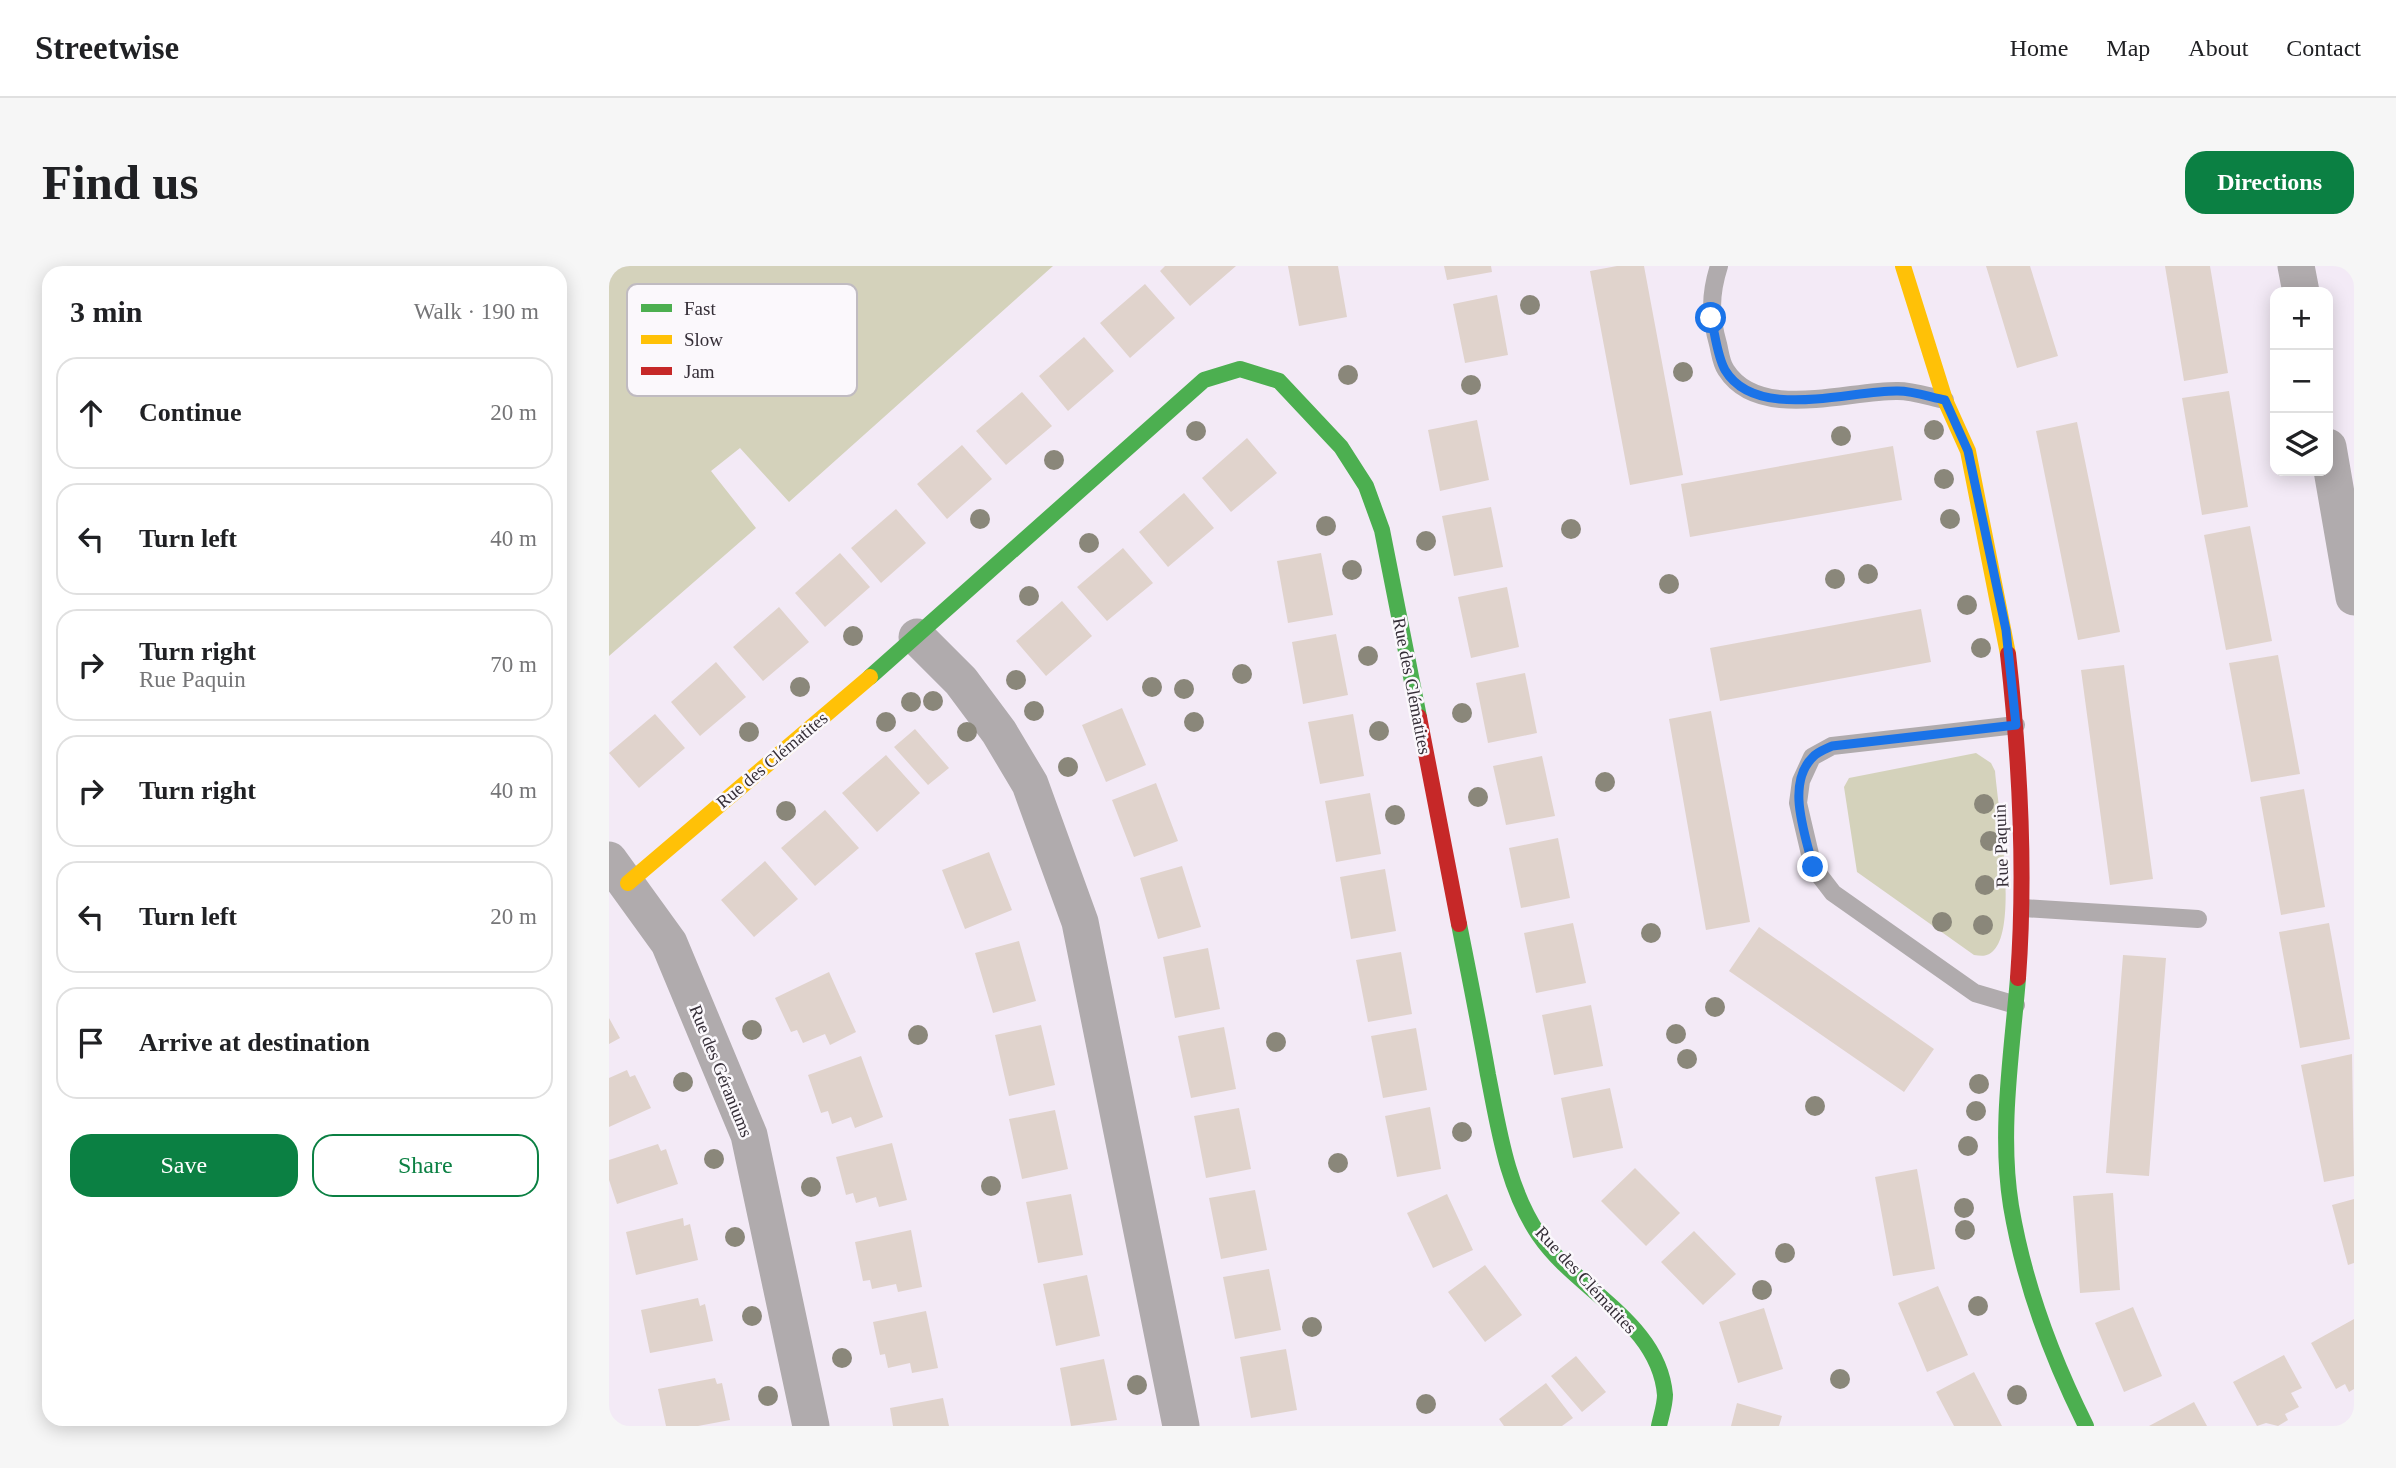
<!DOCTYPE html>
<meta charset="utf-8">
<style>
:root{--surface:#fff;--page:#f6f6f6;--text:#202124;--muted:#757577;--line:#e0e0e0;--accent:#0b8043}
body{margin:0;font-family:"Times New Roman",serif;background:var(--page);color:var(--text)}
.controls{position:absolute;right:21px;top:21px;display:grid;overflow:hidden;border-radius:14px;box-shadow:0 4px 18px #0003}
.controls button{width:63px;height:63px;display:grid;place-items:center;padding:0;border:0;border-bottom:2px solid var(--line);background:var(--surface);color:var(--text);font:35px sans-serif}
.stop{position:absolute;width:21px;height:21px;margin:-16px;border:5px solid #1a73e8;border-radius:50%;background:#fff}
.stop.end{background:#1a73e8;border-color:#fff;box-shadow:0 2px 7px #0008}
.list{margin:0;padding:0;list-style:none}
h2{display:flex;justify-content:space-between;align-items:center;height:91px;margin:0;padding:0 28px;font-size:30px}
h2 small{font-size:23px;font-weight:400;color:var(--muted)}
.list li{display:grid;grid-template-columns:46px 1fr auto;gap:21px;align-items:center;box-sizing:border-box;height:112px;margin:0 14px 14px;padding:0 14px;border:2px solid var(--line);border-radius:21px}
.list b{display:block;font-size:26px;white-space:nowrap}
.list p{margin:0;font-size:23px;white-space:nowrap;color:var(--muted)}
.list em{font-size:23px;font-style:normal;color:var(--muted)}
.actions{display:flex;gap:14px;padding:21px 28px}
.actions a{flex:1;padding:16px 0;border:2px solid var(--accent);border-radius:21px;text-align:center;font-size:24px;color:var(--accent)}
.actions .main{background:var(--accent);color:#fff}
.icon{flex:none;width:38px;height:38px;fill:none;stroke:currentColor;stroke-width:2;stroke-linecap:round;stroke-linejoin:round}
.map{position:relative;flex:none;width:1745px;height:1160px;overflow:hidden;border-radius:21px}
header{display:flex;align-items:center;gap:42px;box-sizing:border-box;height:98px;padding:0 35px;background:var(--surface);border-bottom:2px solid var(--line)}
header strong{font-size:33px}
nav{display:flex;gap:38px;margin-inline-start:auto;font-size:24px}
.intro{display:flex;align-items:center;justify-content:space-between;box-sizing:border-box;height:168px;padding:0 42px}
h1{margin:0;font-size:49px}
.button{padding:18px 32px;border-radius:21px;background:var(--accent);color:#fff;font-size:24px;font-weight:700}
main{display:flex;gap:42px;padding:0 42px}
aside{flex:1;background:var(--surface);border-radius:21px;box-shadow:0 4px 18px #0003}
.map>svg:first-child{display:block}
.green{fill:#d4d2bb}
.building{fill:#e0d3cc}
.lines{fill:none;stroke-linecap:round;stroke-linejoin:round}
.lane{stroke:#b0abad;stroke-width:18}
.street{stroke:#b0abad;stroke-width:37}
.fast{stroke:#4caf50;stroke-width:16}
.slow{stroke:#ffc107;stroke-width:16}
.jam{stroke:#c62828;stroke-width:16}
.tree{fill:#8a877a}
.route{stroke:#1a73e8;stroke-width:9}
.labels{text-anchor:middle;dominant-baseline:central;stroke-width:5;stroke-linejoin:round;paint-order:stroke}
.street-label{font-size:18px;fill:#352e37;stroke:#fbf8fc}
.key{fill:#fbf8fc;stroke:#c0bbc1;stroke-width:2}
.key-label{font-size:19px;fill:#352e37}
</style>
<header>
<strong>Streetwise</strong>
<nav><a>Home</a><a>Map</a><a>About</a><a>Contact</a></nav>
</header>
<div class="intro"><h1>Find us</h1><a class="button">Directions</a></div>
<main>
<aside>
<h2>3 min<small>Walk · 190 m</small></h2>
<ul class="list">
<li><svg class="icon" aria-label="ahead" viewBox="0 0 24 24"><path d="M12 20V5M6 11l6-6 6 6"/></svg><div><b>Continue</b></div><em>20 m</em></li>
<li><svg class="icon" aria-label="left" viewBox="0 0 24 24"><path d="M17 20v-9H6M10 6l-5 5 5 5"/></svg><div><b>Turn left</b></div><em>40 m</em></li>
<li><svg class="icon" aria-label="right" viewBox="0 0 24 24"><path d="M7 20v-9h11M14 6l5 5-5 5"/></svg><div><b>Turn right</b><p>Rue Paquin</p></div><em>70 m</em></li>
<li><svg class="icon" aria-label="right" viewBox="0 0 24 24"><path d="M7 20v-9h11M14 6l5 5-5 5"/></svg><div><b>Turn right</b></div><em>40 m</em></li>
<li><svg class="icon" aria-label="left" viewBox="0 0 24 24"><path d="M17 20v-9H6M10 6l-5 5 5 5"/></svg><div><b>Turn left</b></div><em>20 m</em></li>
<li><svg class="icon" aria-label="arrive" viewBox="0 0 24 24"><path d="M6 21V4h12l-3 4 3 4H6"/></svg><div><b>Arrive at destination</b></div></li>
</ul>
<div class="actions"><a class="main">Save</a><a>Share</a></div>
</aside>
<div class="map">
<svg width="1745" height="1160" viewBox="0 0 1745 1160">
<rect width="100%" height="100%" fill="#f3eaf6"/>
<path class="green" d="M0 0H444L180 236 131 182 102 205 147 262 0 390Z
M1367 487 1382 497 1386 505C1389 542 1409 659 1385 684 1379 691 1373 690 1365 689L1248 606 1235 521 1240 512Z"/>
<path class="building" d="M556 0H627L581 40 551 5Z
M679 0H729L738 51 690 60Z
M835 0H882L883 6 838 14Z
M1008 0H1035L1074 209 1021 219 981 5Z
M1377 0H1421L1449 90 1408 102Z
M1556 0H1601L1619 107 1575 115Z
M536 18 566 52 521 92 491 57Z
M888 29 899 89 856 97 844 38Z
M475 71 505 105 459 145 430 110Z
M1620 125 1639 241 1593 249 1573 132Z
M413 126 443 160 397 199 367 165Z
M868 154 880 214 831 225 819 164Z
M1468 156 1511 366 1469 374 1427 165Z
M638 172 668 207 622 246 593 212Z
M353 179 383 213 338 253 308 218Z
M1284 180 1293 234 1081 271 1072 218Z
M575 227 605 262 559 301 530 266Z
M882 241 894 301 845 310 833 250Z
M287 243 317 277 272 317 242 282Z
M1641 260 1663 375 1617 384 1595 269Z
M514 282 544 317 498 355 468 321Z
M231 287 261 321 216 361 186 327Z
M712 287 724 349 679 357 668 295Z
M898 321 910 381 862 392 849 331Z
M453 335 483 370 437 410 407 375Z
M170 341 200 376 154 415 124 381Z
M1312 343 1322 396 1111 435 1101 382Z
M727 368 739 429 694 438 683 376Z
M1669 389 1691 508 1642 516 1620 397Z
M107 396 137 431 91 470 62 436Z
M1515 399 1544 613 1501 619 1472 404Z
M916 407 928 467 879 477 867 417Z
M513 442 537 499 497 516 473 459Z
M1102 445 1141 656 1097 664 1060 453Z
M46 448 76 482 30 522 0 487Z
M744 448 755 510 711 518 699 456Z
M306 463 340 502 319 519 285 481Z
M277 489 311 527 268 566 233 527Z
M933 490 946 550 897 559 884 500Z
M547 517 569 575 525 591 503 534Z
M1695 523 1716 641 1672 649 1651 531Z
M761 527 772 588 727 596 716 535Z
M216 544 250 582 206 620 172 582Z
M949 572 961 632 912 642 900 582Z
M380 586 403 644 356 663 333 604Z
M156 595 189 633 145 671 112 634Z
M573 600 592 661 549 673 531 612Z
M776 603 787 665 742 673 731 611Z
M964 657 977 717 927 727 915 667Z
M1720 657 1741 773 1691 782 1670 666Z
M1150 661 1325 783 1295 826 1120 705Z
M410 675 427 735 384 747 366 687Z
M599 682 611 743 566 752 554 691Z
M792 686 803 748 759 756 747 694Z
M1514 689 1557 692 1540 910 1497 907Z
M220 706 247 766 221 779 216 768 194 777 188 764 182 766 166 732Z
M982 739 994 800 945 809 933 749Z
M0 752 11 772 0 778Z
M432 759 446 819 400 830 386 769Z
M615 761 627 823 582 832 569 770Z
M807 762 818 824 774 832 762 770Z
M1743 788 1745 910 1715 916 1692 799Z
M252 790 274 851 246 862 242 851 223 858 219 845 212 847 199 809Z
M18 804 21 811 26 809 42 842 0 861V812Z
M1001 822 1014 882 964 892 952 832Z
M821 841 832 903 788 911 776 850Z
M630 842 642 903 597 912 585 850Z
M446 844 459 903 413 913 400 853Z
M283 877 298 934 270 941 267 931 247 937 244 927 237 929 227 891Z
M49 878 52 885 57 883 69 918 8 938 0 914V894Z
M1026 902 1071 947 1037 980 992 935Z
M1308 903 1326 1003 1284 1010 1266 911Z
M646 924 658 984 612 993 600 932Z
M1504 927 1511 1024 1471 1027 1464 930Z
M462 928 474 989 429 997 417 936Z
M838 928 864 984 824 1002 798 947Z
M1745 933V997L1739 999 1723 939Z
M74 952 75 960 81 958 89 994 27 1009 17 966Z
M302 964 313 1021 289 1026 287 1018 263 1023 261 1014 254 1015 246 976Z
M1085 965 1127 1008 1094 1039 1052 996Z
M876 999 913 1049 876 1076 839 1026Z
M660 1003 672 1064 626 1073 614 1011Z
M478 1009 491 1070 447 1080 434 1018Z
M1329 1020 1359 1089 1318 1106 1289 1037Z
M89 1032 91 1040 96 1038 104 1075 41 1087 32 1044Z
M1524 1041 1553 1110 1515 1126 1486 1057Z
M1155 1042 1174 1103 1129 1117 1110 1056Z
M317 1045 329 1102 303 1107 301 1097 279 1102 276 1088 271 1089 264 1056Z
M1745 1053V1123L1740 1126 1736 1118 1727 1123 1702 1077Z
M677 1083 688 1144 642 1152 631 1091Z
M1675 1089 1693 1122 1682 1127 1690 1141 1676 1148 1679 1154 1669 1160 1657 1157 1648 1160 1624 1116Z
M967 1090 997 1126 973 1146 942 1110Z
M495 1093 508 1154 462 1160 451 1102Z
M1365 1106 1393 1160H1345L1327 1126Z
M106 1112 108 1118 113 1117 121 1154 89 1160H57L49 1123Z
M937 1117 964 1152 953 1160H895L890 1153Z
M334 1132 340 1160H284L281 1142Z
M1585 1136 1598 1160H1540Z
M1128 1137 1173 1150 1170 1160H1122Z"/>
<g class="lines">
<path class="lane" d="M1110 0C1101 28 1101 50 1109 78 1111 86 1112 97 1117 104 1150 156 1239 124 1289 125 1304 125 1321 131 1336 134
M1414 642 1589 653
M1407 739 1366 727 1224 627 1204 601 1189 537 1192 515 1203 491 1223 480 1407 459"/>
<path class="street" d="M1687 0 1692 26
M1719 181 1745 331
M308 371 352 415 390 466 421 518 471 656 572 1160
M0 594 60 677 140 869 202 1160"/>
<path class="fast" d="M261 411 595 114 631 103 670 115 732 181 757 220 773 264 810 451
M850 658C860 708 870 758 879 809 890 864 898 922 930 969 967 1024 1050 1056 1056 1129 1056 1139 1052 1150 1050 1160
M1409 712C1403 786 1390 865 1402 940 1415 1017 1442 1090 1477 1160"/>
<path class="slow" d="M1294 0 1336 134 1359 185 1399 388
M19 617 261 411"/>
<path class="jam" d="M1399 388C1411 495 1417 604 1409 712
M810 451 850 658"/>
</g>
<g class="tree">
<circle cx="921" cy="39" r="10"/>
<circle cx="1074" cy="106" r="10"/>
<circle cx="739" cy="109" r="10"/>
<circle cx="862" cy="119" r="10"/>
<circle cx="1325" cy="164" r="10"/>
<circle cx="587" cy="165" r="10"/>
<circle cx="1232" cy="170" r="10"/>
<circle cx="445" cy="194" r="10"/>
<circle cx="1335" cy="213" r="10"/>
<circle cx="371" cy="253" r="10"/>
<circle cx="1341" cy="253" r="10"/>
<circle cx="717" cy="260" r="10"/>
<circle cx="962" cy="263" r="10"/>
<circle cx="817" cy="275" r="10"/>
<circle cx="480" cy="277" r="10"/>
<circle cx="743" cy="304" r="10"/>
<circle cx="1259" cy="308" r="10"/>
<circle cx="1226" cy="313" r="10"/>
<circle cx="1060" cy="318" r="10"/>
<circle cx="420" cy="330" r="10"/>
<circle cx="1358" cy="339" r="10"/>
<circle cx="244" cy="370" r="10"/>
<circle cx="1372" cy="382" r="10"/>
<circle cx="759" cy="390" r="10"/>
<circle cx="633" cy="408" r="10"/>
<circle cx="407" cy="414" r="10"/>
<circle cx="191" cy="421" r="10"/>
<circle cx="543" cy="421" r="10"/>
<circle cx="575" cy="423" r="10"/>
<circle cx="324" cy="435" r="10"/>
<circle cx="302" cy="436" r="10"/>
<circle cx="425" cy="445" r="10"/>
<circle cx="853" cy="447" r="10"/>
<circle cx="277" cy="456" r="10"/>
<circle cx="585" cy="456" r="10"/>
<circle cx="770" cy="465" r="10"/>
<circle cx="140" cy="466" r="10"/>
<circle cx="358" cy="466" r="10"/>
<circle cx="459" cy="501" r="10"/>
<circle cx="996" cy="516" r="10"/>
<circle cx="869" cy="531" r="10"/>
<circle cx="1375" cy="538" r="10"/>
<circle cx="177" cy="545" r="10"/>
<circle cx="786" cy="549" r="10"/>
<circle cx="1381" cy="575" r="10"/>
<circle cx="1376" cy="619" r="10"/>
<circle cx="1333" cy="656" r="10"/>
<circle cx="1374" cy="659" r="10"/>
<circle cx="1042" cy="667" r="10"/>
<circle cx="1106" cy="741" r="10"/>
<circle cx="143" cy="764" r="10"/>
<circle cx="1067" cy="768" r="10"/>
<circle cx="309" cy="769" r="10"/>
<circle cx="667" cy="776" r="10"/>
<circle cx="1078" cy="793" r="10"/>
<circle cx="74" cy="816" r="10"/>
<circle cx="1370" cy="818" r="10"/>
<circle cx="1206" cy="840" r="10"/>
<circle cx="1367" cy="845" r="10"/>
<circle cx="853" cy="866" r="10"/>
<circle cx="1359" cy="880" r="10"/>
<circle cx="105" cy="893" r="10"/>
<circle cx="729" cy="897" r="10"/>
<circle cx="382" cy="920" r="10"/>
<circle cx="202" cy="921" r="10"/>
<circle cx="1355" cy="942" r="10"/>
<circle cx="1356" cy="964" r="10"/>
<circle cx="126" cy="971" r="10"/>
<circle cx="1176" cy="987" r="10"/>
<circle cx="1153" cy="1024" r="10"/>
<circle cx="1369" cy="1040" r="10"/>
<circle cx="143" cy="1050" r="10"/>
<circle cx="703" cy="1061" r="10"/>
<circle cx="233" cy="1092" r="10"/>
<circle cx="1231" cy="1113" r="10"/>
<circle cx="528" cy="1119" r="10"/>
<circle cx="1408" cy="1129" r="10"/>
<circle cx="159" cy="1130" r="10"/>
<circle cx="817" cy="1138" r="10"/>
</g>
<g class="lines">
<path class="route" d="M1102 52C1106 67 1108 90 1116 104 1147 156 1241 124 1289 125 1304 125 1321 131 1336 134L1359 185 1397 364 1407 459 1223 480C1217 483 1208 486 1204 491 1176 518 1197 570 1204 601"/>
</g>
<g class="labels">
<g class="street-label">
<text transform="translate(803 420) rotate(79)">Rue des Clématites</text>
<text transform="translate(163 494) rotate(-40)">Rue des Clématites</text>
<text transform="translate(1392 580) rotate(-92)">Rue Paquin</text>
<text transform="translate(112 805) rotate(68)">Rue des Géraniums</text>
<text transform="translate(977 1014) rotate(47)">Rue des Clématites</text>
</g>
</g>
<rect x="18" y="18" width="230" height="112" rx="10" class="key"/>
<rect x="32" y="38" width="31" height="8" fill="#4caf50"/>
<rect x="32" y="69" width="31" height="9" fill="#ffc107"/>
<rect x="32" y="101" width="31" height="8" fill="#c62828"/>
<g class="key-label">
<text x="75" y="49">Fast</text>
<text x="75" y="80">Slow</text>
<text x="75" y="112">Jam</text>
</g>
</svg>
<div class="controls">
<button>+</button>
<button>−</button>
<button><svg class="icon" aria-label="layers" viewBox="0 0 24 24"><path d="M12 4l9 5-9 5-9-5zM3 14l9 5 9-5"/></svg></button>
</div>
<div class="stop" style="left:1102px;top:52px"></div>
<div class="stop end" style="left:1204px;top:601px"></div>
</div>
</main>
